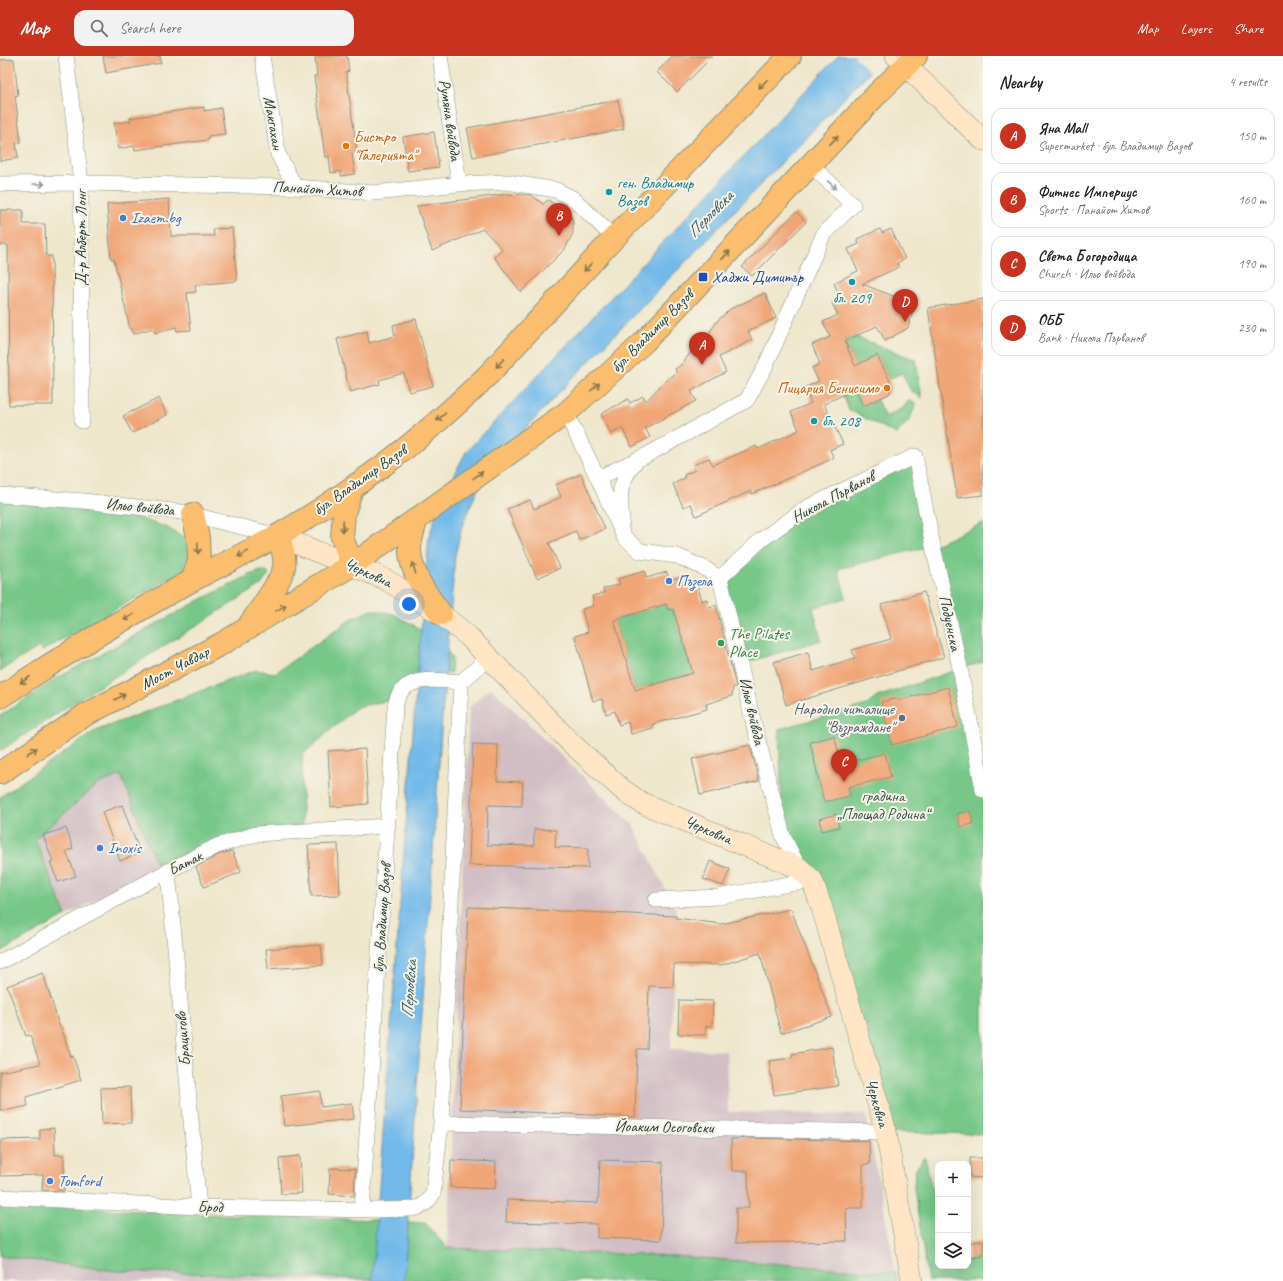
<!DOCTYPE html>
<meta charset="utf-8">
<style>
:root{--surface:#fff;--page:#f2f2f2;--text:#202124;--muted:#757577;--line:#e0e0e0;--accent:#c8321e}
body{margin:0;font-family:Caveat,sans-serif;background:var(--page);color:var(--text)}
.controls{position:absolute;right:12px;bottom:12px;display:grid;overflow:hidden;border-radius:8px;box-shadow:0 4px 16px #0002}
.controls button{width:36px;height:36px;display:grid;place-items:center;padding:0;border:0;border-bottom:1px solid var(--line);background:var(--surface);color:var(--text);font:20px sans-serif}
.you{position:absolute;left:409px;top:548px;width:14px;height:14px;margin:-10px;border:3px solid #fff;border-radius:50%;background:#1a73e8;box-shadow:0 0 0 6px #1a73e833}
.badge{display:grid;place-items:center;width:26px;height:26px;border-radius:50%;background:var(--accent);color:#fff;font-size:13px;font-weight:700}
.pin{position:absolute;translate:-50% -33px;filter:drop-shadow(0 1px 2px #0008)}
.pin::after{content:'';position:absolute;top:21px;width:14px;height:12px;background:inherit;clip-path:polygon(0 0,100% 0,50% 100%)}
.list{margin:0;padding:0;list-style:none}
h2{display:flex;justify-content:space-between;align-items:center;height:52px;margin:0;padding:0 16px;font-size:17px}
h2 small{font-size:13px;font-weight:400;color:var(--muted)}
.list li{display:grid;grid-template-columns:26px 1fr auto;gap:12px;align-items:center;box-sizing:border-box;height:56px;margin:0 8px 8px;padding:0 8px;border:1px solid var(--line);border-radius:12px}
.list b{display:block;font-size:15px;white-space:nowrap}
.list p{margin:0;font-size:13px;white-space:nowrap;color:var(--muted)}
.list em{font-size:13px;font-style:normal;color:var(--muted)}
.icon{flex:none;width:22px;height:22px;fill:none;stroke:currentColor;stroke-width:2;stroke-linecap:round;stroke-linejoin:round}
.map{position:relative;flex:none;width:983px;height:1225px;overflow:hidden}
header{display:flex;align-items:center;gap:24px;box-sizing:border-box;height:56px;padding:0 20px;background:var(--accent);color:#fff}
header strong{font-size:19px}
nav{display:flex;gap:22px;margin-inline-start:auto;font-size:14px}
.search{width:280px;height:36px;background:var(--page);display:flex;align-items:center;gap:10px;box-sizing:border-box;padding:0 14px;border-radius:12px;color:var(--muted);font-size:15px}
main{display:flex}
aside{flex:1;background:var(--surface)}
.map>svg:first-child{display:block}
.industrial{fill:#d2bec5}
.green{fill:#76c788;stroke:#4a825e}
.water{fill:#72baea;stroke:#487c8f}
.pier{fill:#efe7cc}
.building{fill:#f1a677;fill-rule:evenodd}
.lines{fill:none;stroke-linecap:round;stroke-linejoin:round}
.street-casing{stroke:#879280;stroke-width:16}
.secondary-casing{stroke:#879280;stroke-width:22}
.primary-casing{stroke:#879280;stroke-width:24}
.street{stroke:#fff;stroke-width:15}
.secondary{stroke:#fde5c5;stroke-width:21}
.primary{stroke:#fbbd6e;stroke-width:22}
.oneway{stroke:#82774e}
.oneway2{stroke:#8f9e9a}
.food-dot{fill:#e8710a;stroke:#f7f3e8;stroke-width:1.5}
.culture-dot{fill:#0f9aa8;stroke:#f7f3e8;stroke-width:1.5}
.shop-dot{fill:#3f7fe0;stroke:#f7f3e8;stroke-width:1.5}
.transit-dot{fill:#1a4fb4;stroke:#f7f3e8;stroke-width:1.5}
.leisure-dot{fill:#2e9e5b;stroke:#f7f3e8;stroke-width:1.5}
.service-dot{fill:#5c6f8a;stroke:#f7f3e8;stroke-width:1.5}
.labels{text-anchor:middle;dominant-baseline:central;stroke-width:4;stroke-linejoin:round;paint-order:stroke}
.street-label{font-size:16px;fill:#1f3d34;stroke:#f7f3e8}
.food-label{font-size:16px;fill:#c56008;stroke:#f7f3e8;text-anchor:start}
.culture-label{font-size:16px;fill:#0d838f;stroke:#f7f3e8;text-anchor:start}
.shop-label{font-size:16px;fill:#366cbe;stroke:#f7f3e8;text-anchor:start}
.transit-label{font-size:16px;fill:#164399;stroke:#f7f3e8;text-anchor:start}
.leisure-label{font-size:16px;fill:#27864d;stroke:#f7f3e8;text-anchor:start}
.service-label{font-size:16px;fill:#4e5e75;stroke:#f7f3e8;text-anchor:end}
.park-label{font-size:16px;fill:#305945;stroke:#f7f3e8}
.water-label{font-size:17px;font-style:italic;fill:#345c62;stroke:#f7f3e8}
</style>
<header>
<strong>Map</strong>
<div class="search"><svg class="icon" aria-label="search" viewBox="0 0 24 24"><circle cx="10" cy="10" r="6"/><path d="M15 15l6 6"/></svg>Search here</div>
<nav><a>Map</a><a>Layers</a><a>Share</a></nav>
</header>
<main>
<div class="map">
<svg width="983" height="1225" viewBox="0 0 983 1225">
<rect width="100%" height="100%" fill="#f7f3e8"/>
<filter id="ink" filterUnits="userSpaceOnUse"><feTurbulence type="fractalNoise" baseFrequency=".025" numOctaves="2"/><feDisplacementMap in="SourceGraphic" scale="8" xChannelSelector="R" yChannelSelector="G"/><feConvolveMatrix kernelMatrix="1 2 1 2 8 2 1 2 1" color-interpolation-filters="sRGB"/></filter>
<filter id="wash" filterUnits="userSpaceOnUse"><feTurbulence type="fractalNoise" baseFrequency=".012" numOctaves="4" result="noise"/><feDisplacementMap in="SourceGraphic" scale="16" xChannelSelector="R" yChannelSelector="G"/><feGaussianBlur stdDeviation="0.9" result="paint"/><feColorMatrix in="noise" values="0 0 0 0 0 0 0 0 0 0 0 0 0 0 0 0 0 1.4 0 .05"/><feComposite in="paint" operator="in"/></filter>
<g filter="url(#wash)">
<rect width="100%" height="100%" fill="#efe7cc"/>
<path class="industrial" d="M491 632 633 769 676 854 671 993 726 995 728 1056 866 1059 896 1217 675 1200 447 1192 469 651Z
M121 719 157 810 66 860 35 783 98 728Z
M0 1200 116 1215 443 1225H0Z"/>
<path class="green" d="M854 280 916 304 922 342 911 335 902 317 889 323 877 300 855 310 845 285Z
M855 333 863 350 877 344 885 361 903 352 909 344 916 348 909 365 896 378 849 354 843 339Z
M915 400 933 490 983 467V606L959 613 983 734V1078L886 1076 822 852 783 780 779 673 867 649 877 641 959 613 930 490 838 513 846 542 813 552 821 584 741 608 720 522 761 484Z
M0 439 83 445 166 471 179 479 190 489 192 505 185 514 42 595 39 591 0 615Z
M261 515H267L269 518 261 529 76 645 0 695V660L59 621 198 545 252 518Z
M666 548 668 554 673 553 693 617 635 634 614 564Z
M372 554 394 558 424 575 444 590 452 602 451 617C420 616 406 614 389 644L357 651 302 699V770L217 784 157 810 121 719 98 728 35 783 66 860 0 896V741L95 675 256 614 275 617 353 562Z
M925 1101 938 1162V1210H968V1203L983 1200V1225H928L914 1132 915 1114Z
M0 1148 198 1158 377 1164 373 1210 404 1212 408 1166 425 1167 447 1192 675 1200 896 1217 897 1225H443L116 1215 0 1200Z"/>
<path class="water" d="M838 0H885L569 326 485 416 462 470 455 500 442 661 404 1225H372L415 648 429 480 443 439 466 396Z"/>
<path class="pier" d="M854 0H887L871 17Z"/>
<g id="blocks">
<path class="building" d="M103 0H160L161 7 106 17Z
M315 0H347L349 15 346 16 357 96 352 97 355 118 341 120V115L331 117 329 100 325 101 314 20H317Z
M672 0H713L677 36 657 16Z
M14 3 18 39 15 40 21 86 16 87 18 102 0 105V4Z
M618 44 624 73 473 101 467 72Z
M204 51V55L221 52 225 78 208 80V84L135 94 134 90 118 93 114 67 131 65 130 62Z
M434 76 439 111 408 115 403 81Z
M507 138 531 139 543 148 548 144 572 162 573 167V177L565 193 521 236 494 201 502 193 483 173 432 195 417 150Z
M169 143 171 180H214L213 173 232 172 237 225 195 229 196 236 187 237 191 274 177 275 176 271 155 277 153 272 133 278 132 273H130L114 203H111L107 148Z
M0 154H23V168H45L46 200H52L53 349H9L8 189H0Z
M796 156 806 166 752 220 742 211Z
M880 173 882 177 891 173 905 203 897 207 899 211 862 228 901 243 907 256 913 254 908 272 885 285 877 270 845 285 855 310 877 299 892 329 889 338 863 350 855 333 824 348 843 388 830 394 834 402 752 438 751 435 696 460 691 448 683 451 673 428 685 422 684 419 695 414 693 409 709 402 713 409 756 390 758 393 799 374 791 356 811 347 804 332 819 325 812 312 820 308 812 289 830 281 823 266 838 259 832 247 841 243 834 227 858 215 848 193 859 188 857 183Z
M765 237 776 262 748 275 752 284 719 301 726 316 691 335 696 345 645 372 650 381 632 391 622 372 611 378 601 358 628 343 630 347 643 340 646 345 667 323 677 317 675 313 681 309 705 278 710 276 718 264 724 259 730 253Z
M983 243V439L957 442 928 252Z
M416 263 433 330 409 336 404 317 379 324 380 328 350 336 337 283 367 275 369 287 395 280 393 269Z
M159 342 167 359 132 377 123 360Z
M581 418 605 473 579 484 576 475 549 487 560 512 537 522 507 453 530 444 534 453 561 441 556 429Z
M645 515 646 522 667 516 669 524 680 521 682 528 696 524 702 545 707 543 709 551 716 549 736 631H733L732 640 706 648 707 653 653 668V672L631 678 628 666 619 669 615 655 606 658 602 643 593 645 575 580 588 576 582 553 594 550 592 540 604 537 603 533 620 528 618 523ZM666 548 668 554 673 553 693 617 635 634 614 564Z
M924 536 944 601 786 649 774 606 808 596 813 615 855 602 852 594 891 583 881 549Z
M948 631 958 671 892 689 881 646 898 642 899 644Z
M834 680 842 708 885 697 891 721 848 731 850 740 824 746 810 686Z
M473 688 498 689 497 725 523 726 522 750 488 749 487 789 534 790V773L556 774 555 791 588 792V812L469 809Z
M750 689 759 725 700 739 692 703Z
M365 693 368 748 331 751 328 695Z
M122 749 140 797 120 805 102 756Z
M970 755 973 768 960 771 957 758Z
M836 758 839 771 822 775 819 763Z
M66 772 73 793 66 795 76 820 58 826 50 806 53 805 43 779Z
M338 788 340 839 311 840 308 789Z
M232 795 241 816 204 831 196 811 220 798Z
M710 805 730 813 723 830 703 823Z
M468 851 676 860V862L721 868 791 853 832 961 781 977 760 897 721 909 674 908 673 931 649 930 647 993H637L635 1061 460 1053Z
M321 889 323 909 268 913 266 893Z
M43 917 60 972 61 971 71 1001 73 1000 81 1024 26 1041 28 1050 4 1055V1054H0V1016L40 1008 30 979 26 980 7 930Z
M679 944 713 945 712 970H706V979L678 978Z
M832 991 838 1030 774 1039 769 1005 792 1002V998Z
M130 1031 131 1067 102 1068 101 1032Z
M320 1035 321 1051 352 1047 354 1063 284 1070 281 1040Z
M54 1072 55 1099H64V1135L42 1134 43 1119 0 1120V1084L40 1083V1073Z
M748 1082 869 1085 870 1108 863 1109V1152H846L847 1185 736 1187V1152H749L748 1115H732L731 1083Z
M300 1100 302 1137 281 1138 279 1102Z
M970 1102H983V1122L970 1121Z
M451 1104 496 1106 495 1133 450 1131Z
M600 1104 663 1106 661 1184 597 1182V1168L506 1166 507 1144 598 1147Z
M330 1112 355 1113 354 1140 329 1138Z
M983 1184V1200L968 1203V1187Z"/>
</g>
</g>
<g filter="url(#ink)">
<use href="#blocks" fill-opacity="0" stroke="#879280" stroke-width="1"/>
<g class="lines">
<defs>
<path id="street" d="M66 0 81 127 82 365
M262 0 278 98 295 131
M440 0 459 128
M0 128 81 127 295 131 374 137 459 128 507 126 556 134 574 143 614 182
M566 357 598 422 624 481 640 495 677 500 704 512 720 522 753 665 783 780 799 812
M598 422 645 400 747 344 765 311 824 177 853 149 811 109
M0 439 83 445 181 456 278 480
M622 466C619 437 618 428 636 405
M720 522 761 484 806 452 915 400 933 490 960 612 983 734
M168 815 199 1151
M656 844 718 841 812 824
M0 906 168 815 217 790 256 778 388 770
M441 1067 886 1076
M0 1141 199 1151 373 1154 412 1153 420 1151 427 1146 433 1138 441 1067 461 626
M362 1154 395 651C396 647 397 642 399 639 410 618 442 625 461 626L490 601"/>
<path id="secondary" d="M896 0 983 84
M278 480 383 522 441 558 468 580 570 686 624 735 642 747 799 812 812 824 822 852 886 1076 912 1225"/>
<path id="primary" d="M416 465C414 474 409 486 410 496 412 520 427 538 441 558
M352 509 342 481 344 457 352 432
M192 525 199 505 198 482 193 458
M250 568C258 556 282 524 284 511 286 501 281 489 278 480
M0 641C62 600 126 561 191 525 220 509 249 496 277 480 303 465 329 448 353 431 402 398 448 358 490 317L614 182 790 0
M0 717 85 659 223 587 352 509 566 357 644 286 879 36 916 0"/>
</defs>
<use href="#street" class="street-casing"/>
<use href="#secondary" class="secondary-casing"/>
<use href="#primary" class="primary-casing"/>
<use href="#street" class="street"/>
<use href="#secondary" class="secondary"/>
<use href="#primary" class="primary"/>
</g>
<defs><path id="oneway-shaft" d="M-6 0H5M1.5-3L5.5 0L1.5 3" fill="none" stroke-width="1.6" stroke-linecap="round" stroke-linejoin="round"/></defs>
<g class="oneway">
<use href="#oneway-shaft" transform="translate(763 28) rotate(134)"/>
<use href="#oneway-shaft" transform="translate(834 84) rotate(-47)"/>
<use href="#oneway-shaft" transform="translate(726 199) rotate(-47)"/>
<use href="#oneway-shaft" transform="translate(588 211) rotate(133)"/>
<use href="#oneway-shaft" transform="translate(500 307) rotate(132)"/>
<use href="#oneway-shaft" transform="translate(595 331) rotate(-42)"/>
<use href="#oneway-shaft" transform="translate(441 361) rotate(139)"/>
<use href="#oneway-shaft" transform="translate(478 419) rotate(-35)"/>
<use href="#oneway-shaft" transform="translate(343 470) rotate(93)"/>
<use href="#oneway-shaft" transform="translate(198 492) rotate(89)"/>
<use href="#oneway-shaft" transform="translate(243 498) rotate(152)"/>
<use href="#oneway-shaft" transform="translate(414 512) rotate(-106)"/>
<use href="#oneway-shaft" transform="translate(281 552) rotate(-31)"/>
<use href="#oneway-shaft" transform="translate(129 561) rotate(149)"/>
<use href="#oneway-shaft" transform="translate(25 624) rotate(147)"/>
<use href="#oneway-shaft" transform="translate(120 641) rotate(-27)"/>
<use href="#oneway-shaft" transform="translate(32 695) rotate(-34)"/>
</g>
<g class="oneway2">
<use href="#oneway-shaft" transform="translate(39 128)"/>
<use href="#oneway-shaft" transform="translate(832 129) rotate(43)"/>
</g>
</g>
<g class="food-dot">
<circle cx="346" cy="90" r="4"/>
<circle cx="887" cy="332" r="4"/>
</g>
<g class="culture-dot">
<circle cx="609" cy="136" r="4"/>
<circle cx="852" cy="226" r="4"/>
<circle cx="814" cy="365" r="4"/>
</g>
<g class="shop-dot">
<circle cx="123" cy="162" r="4"/>
<circle cx="669" cy="525" r="4"/>
<circle cx="100" cy="792" r="4"/>
<circle cx="50" cy="1125" r="4"/>
</g>
<rect class="transit-dot" x="698" y="216" width="10" height="10" rx="2"/>
<circle class="leisure-dot" cx="721" cy="587" r="4"/>
<circle class="service-dot" cx="902" cy="662" r="4"/>
<g class="labels">
<g class="street-label">
<text transform="translate(450 64) rotate(82)">Румяна войвода</text>
<text transform="translate(273 67) rotate(80)">Макгахан</text>
<text transform="translate(317 133) rotate(3)">Панайот Хитов</text>
<text transform="translate(81 182) rotate(-90)">Д-р Алберт Лонг</text>
<text transform="translate(652 275) rotate(-45)">бул. Владимир Вазов</text>
<text transform="translate(360 424) rotate(-35)">бул. Владимир Вазов</text>
<text transform="translate(833 441) rotate(-28)">Никола Първанов</text>
<text transform="translate(140 451) rotate(6)">Ильо войвода</text>
<text transform="translate(368 517) rotate(24)">Черковна</text>
<text transform="translate(950 567) rotate(78)">Подуенска</text>
<text transform="translate(175 612) rotate(-28)">Мост Чавдар</text>
<text transform="translate(752 655) rotate(77)">Ильо войвода</text>
<text transform="translate(708 774) rotate(23)">Черковна</text>
<text transform="translate(185 807) rotate(-27)">Батак</text>
<text transform="translate(382 862) rotate(-86)">бул. Владимир Вазов</text>
<text transform="translate(183 983) rotate(-95)">Брацигово</text>
<text transform="translate(877 1047) rotate(74)">Черковна</text>
<text transform="translate(664 1071) rotate(1)">Йоаким Осоговски</text>
<text transform="translate(210 1151) rotate(1)">Брод</text>
</g>
<g class="food-label">
<text x="354" y="81">Бистро<tspan x="354" dy="18">"Галерията"</tspan></text>
<text x="879" y="332" text-anchor="end">Пицария Бенисимо</text>
</g>
<g class="culture-label">
<text x="617" y="127">ген. Владимир<tspan x="617" dy="18">Вазов</tspan></text>
<text x="852" y="242" text-anchor="middle">бл. 209</text>
<text x="822" y="365">бл. 208</text>
</g>
<g class="shop-label">
<text x="131" y="162">Izaem.bg</text>
<text x="677" y="525">Пъзела</text>
<text x="108" y="792">Inoxis</text>
<text x="58" y="1125">Tomford</text>
</g>
<g class="transit-label">
<text x="712" y="221">Хаджи Димитър</text>
</g>
<g class="leisure-label">
<text x="729" y="578">The Pilates<tspan x="729" dy="18">Place</tspan></text>
</g>
<g class="service-label">
<text x="894" y="653">Народно читалище<tspan x="894" dy="18">"Възраждане"</tspan></text>
</g>
<g class="park-label">
<text x="883" y="740">градина<tspan x="883" dy="18">„Площад Родина“</tspan></text>
</g>
<g class="water-label">
<text transform="translate(710 158) rotate(-46)">Перловска</text>
<text transform="translate(409 933) rotate(-86)">Перловска</text>
</g>
</g>
</svg>
<div class="controls">
<button>+</button>
<button>−</button>
<button><svg class="icon" aria-label="layers" viewBox="0 0 24 24"><path d="M12 4l9 5-9 5-9-5zM3 14l9 5 9-5"/></svg></button>
</div>
<div class="you"></div>
<div class="pin badge" style="left:702px;top:309px">A</div>
<div class="pin badge" style="left:559px;top:180px">B</div>
<div class="pin badge" style="left:844px;top:726px">C</div>
<div class="pin badge" style="left:905px;top:266px">D</div>
</div>
<aside>
<h2>Nearby<small>4 results</small></h2>
<ul class="list">
<li><span class="badge">A</span><div><b>Яна Mall</b><p>Supermarket · бул. Владимир Вазов</p></div><em>150 m</em></li>
<li><span class="badge">B</span><div><b>Фитнес Империус</b><p>Sports · Панайот Хитов</p></div><em>160 m</em></li>
<li><span class="badge">C</span><div><b>Света Богородица</b><p>Church · Ильо войвода</p></div><em>190 m</em></li>
<li><span class="badge">D</span><div><b>ОББ</b><p>Bank · Никола Първанов</p></div><em>230 m</em></li>
</ul>
</aside>
</main>
